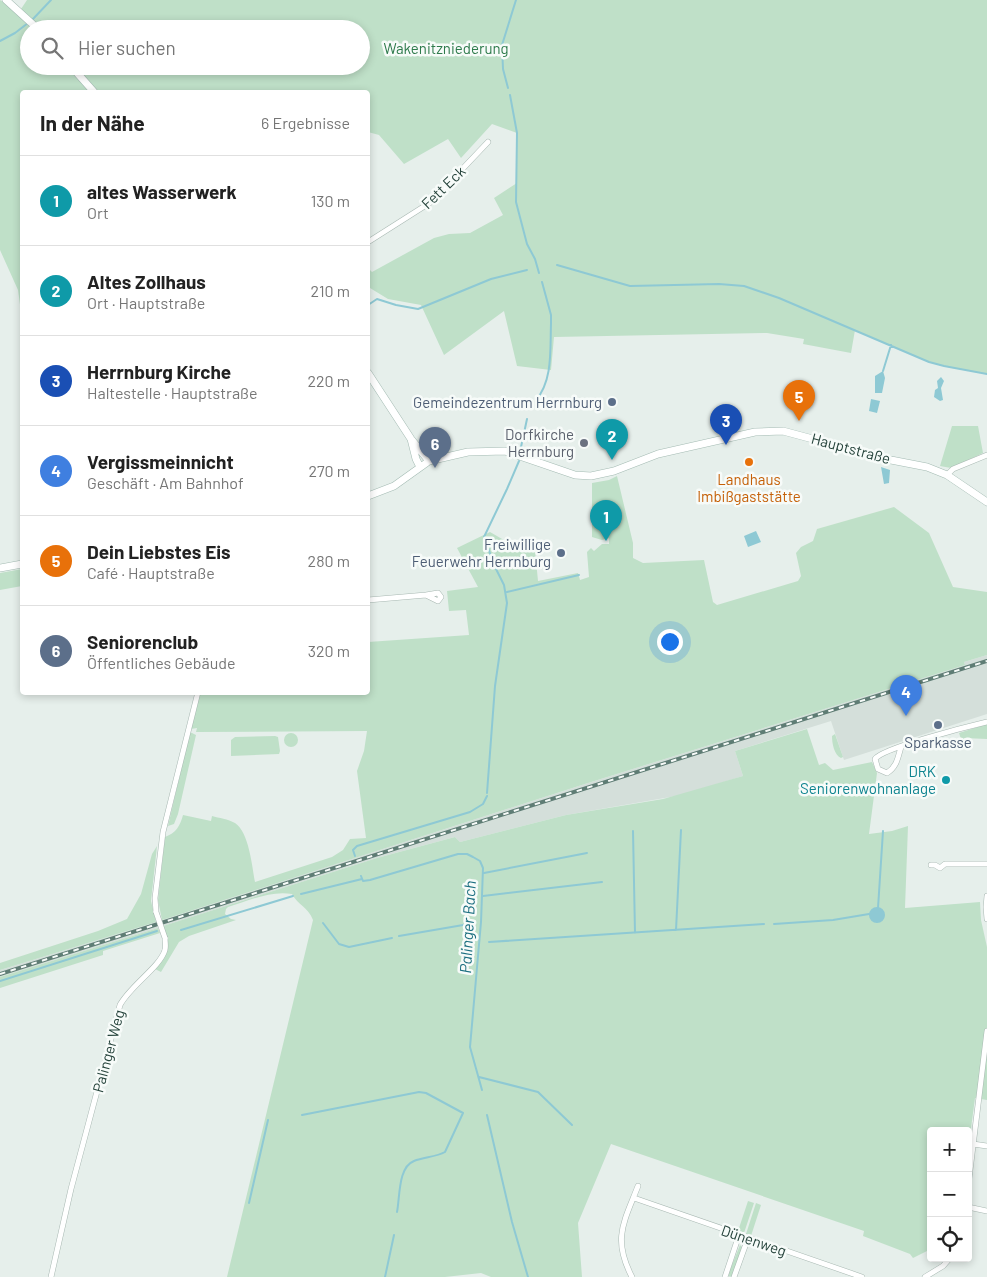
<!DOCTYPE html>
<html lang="de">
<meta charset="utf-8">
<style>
:root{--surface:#fff;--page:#f6f6f6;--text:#222;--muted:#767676;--line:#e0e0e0;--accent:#0f766e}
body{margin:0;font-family:Barlow,sans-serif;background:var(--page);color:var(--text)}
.controls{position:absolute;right:15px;bottom:15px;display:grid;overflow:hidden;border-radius:5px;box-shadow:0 2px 8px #0003}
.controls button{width:45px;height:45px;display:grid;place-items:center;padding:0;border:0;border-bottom:1px solid var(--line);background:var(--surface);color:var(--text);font:25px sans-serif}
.you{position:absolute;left:669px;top:641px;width:18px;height:18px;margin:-12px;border:4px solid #fff;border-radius:50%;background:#1a73e8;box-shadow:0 0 0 8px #1a73e833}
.badge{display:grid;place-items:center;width:32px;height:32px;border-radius:50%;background:var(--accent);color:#fff;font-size:16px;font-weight:700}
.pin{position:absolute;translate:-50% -41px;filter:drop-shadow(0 1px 2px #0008)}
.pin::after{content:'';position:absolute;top:26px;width:18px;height:15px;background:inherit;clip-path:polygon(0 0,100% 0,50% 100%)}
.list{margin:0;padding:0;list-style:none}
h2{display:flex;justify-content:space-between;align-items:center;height:65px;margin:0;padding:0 20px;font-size:21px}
h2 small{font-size:16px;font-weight:400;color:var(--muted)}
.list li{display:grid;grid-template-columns:32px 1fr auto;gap:15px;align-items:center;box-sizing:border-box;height:90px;padding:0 20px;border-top:1px solid var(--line)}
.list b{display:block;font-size:19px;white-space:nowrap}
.list p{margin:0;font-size:16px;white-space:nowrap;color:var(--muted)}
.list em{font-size:16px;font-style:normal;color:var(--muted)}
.icon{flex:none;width:28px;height:28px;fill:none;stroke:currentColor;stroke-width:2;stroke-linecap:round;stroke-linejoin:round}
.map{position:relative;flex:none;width:987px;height:1277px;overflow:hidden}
.search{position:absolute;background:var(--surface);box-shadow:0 2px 8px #0003;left:20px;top:20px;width:350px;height:55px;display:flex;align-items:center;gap:12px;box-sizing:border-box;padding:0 18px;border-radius:28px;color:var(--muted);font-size:19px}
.panel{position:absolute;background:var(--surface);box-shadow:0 2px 8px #0003;left:20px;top:90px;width:350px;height:605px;border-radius:5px}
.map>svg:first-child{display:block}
.built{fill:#d4dfda}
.green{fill:#bfe0c8}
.water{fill:#8ec9d4}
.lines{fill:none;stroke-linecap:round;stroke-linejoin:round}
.stream{stroke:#8ec9d4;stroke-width:2}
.street-casing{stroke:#a8b8b2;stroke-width:6}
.secondary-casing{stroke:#a4bbb3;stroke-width:8}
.street{stroke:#fff;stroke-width:5}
.secondary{stroke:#fff;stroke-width:7}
.rail-casing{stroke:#5f7d75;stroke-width:4}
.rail{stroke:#f7fbf9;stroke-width:2;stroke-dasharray:5.5;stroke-linecap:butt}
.street-bridge-casing{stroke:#a8b8b2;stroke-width:6;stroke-linecap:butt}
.street-bridge{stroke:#fff;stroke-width:5}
.service-dot{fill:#5c6f8a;stroke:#f7fbf9;stroke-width:2}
.worship-dot{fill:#6b7280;stroke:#f7fbf9;stroke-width:2}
.food-dot{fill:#e8710a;stroke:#f7fbf9;stroke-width:2}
.culture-dot{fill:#0f9aa8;stroke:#f7fbf9;stroke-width:2}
.labels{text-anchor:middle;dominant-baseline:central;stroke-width:5;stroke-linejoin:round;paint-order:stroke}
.park-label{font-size:15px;fill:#2d7a4b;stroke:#f7fbf9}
.street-label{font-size:15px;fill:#24423a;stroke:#f7fbf9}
.service-label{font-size:15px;fill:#4e5e75;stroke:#f7fbf9;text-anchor:end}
.worship-label{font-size:15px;fill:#5b616d;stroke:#f7fbf9;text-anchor:end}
.food-label{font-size:15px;fill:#c56008;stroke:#f7fbf9}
.culture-label{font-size:15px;fill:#0d838f;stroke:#f7fbf9;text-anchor:end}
.water-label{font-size:16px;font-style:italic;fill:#1c6f80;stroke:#f7fbf9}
</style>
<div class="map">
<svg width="987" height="1277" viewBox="0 0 987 1277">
<rect width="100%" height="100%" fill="#e6efeb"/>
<path class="built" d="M987 655V714L844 760 831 721 735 751 743 776 682 795 566 815 460 842 455 837 377 858 163 926 162 920 588 783 965 665 964 662Z
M156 922 158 928 0 977V970Z"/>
<path class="green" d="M0 0 10 6 35 29H29V66H67L90 92H22V319L18 290 0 250Z
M27 0H987V374L944 366 929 362 855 330 851 353 803 344 804 339 767 333 554 337 551 370 517 366 504 311 444 355 421 305 388 299 370 288 368 286V268L372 272 434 238 449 234 470 233 503 215 494 198 517 183V133L492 124 461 158 448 139 404 164 379 135 368 132V92H99L75 66H361V29H41L21 9Z
M952 426H978L983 453 951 468 940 466Z
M617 476 633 543V558L643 563 704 560 713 602 717 605 798 581 801 576 796 553 801 547 813 541 817 529 894 507 929 533 953 587 987 592V655L964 662 965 665 588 783 162 920 158 900 165 837C176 833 180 826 183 815L211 821 212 816C219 818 228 819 235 823 249 832 252 866 255 882L332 857 343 850 350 839 366 838 357 771 364 751 367 731 196 732 197 728 191 729 199 693 368 692V642L469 635 466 610 449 611 447 591 478 587 457 548 490 532 509 543 535 550 538 581 578 573 580 580 589 577 587 552 591 548 594 551 602 544H609V538L602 540 592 537V483L609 480Z
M22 569V586L0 590V573Z
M987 724V739L964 738V742H962L959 733Z
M807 729 819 765 825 763 833 770 872 762 877 773 869 834 892 831 908 826 905 908 980 902 981 920 987 947V1100L975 1098 968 1151V1131H931V1251L929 1250 913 1258 910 1254 863 1236 864 1231 611 1144 578 1223 582 1277H491L481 1273 445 1277H227L313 920C308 907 298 905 292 894 271 890 248 901 228 907L226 909 225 914 231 919 236 920 189 936 179 942 161 972 155 969C170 952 170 946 163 926L377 858 455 837 460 842 566 815 663 799 743 776 735 751Z
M190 732 196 735 178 814 174 824 168 826Z
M284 740a7 7 0 1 1 14 0a7 7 0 1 1-14 0Z
M835 734 843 757 841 758C834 755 832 743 832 736Z
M275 736 278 737 280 751 279 754 231 756V740L235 737Z
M157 846 151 901 156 922 0 970V963L98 931 127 919 141 894 152 854Z
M158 928 160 933 103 951V955L0 988V977Z
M748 1201 754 1203 744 1233 738 1231Z
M756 1203 761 1205 751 1236 746 1234Z
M740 1245 742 1247 733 1275 730 1277 728 1275Z"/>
<path class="water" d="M883 371 885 378 882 393H875V376Z
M941 377 944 381 941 388 943 400 940 401 934 397 935 390 938 388 937 381Z
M871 399 880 401 877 413 869 411Z
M881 467 890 470 889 483 884 484Z
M756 531 761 542 748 547 744 536Z
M869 915a8 8 0 1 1 16 0a8 8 0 1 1-16 0Z"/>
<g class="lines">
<path class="stream" d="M32 20 51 0
M0 41 15 33 28 23
M508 88 503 69 502 45 516 0
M510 95 517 133 516 202 527 244 535 259 539 273
M557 265 630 286 719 284 744 286 779 298 929 362 944 366 987 374
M368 305 377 299 396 305 418 309 491 279 527 270
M883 371 891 345
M536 400C553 380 550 350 551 324V315L542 282
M521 447 527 419
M507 592 579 575
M487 793 495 686 507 603 504 585 495 567 484 537 507 489 519 461
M633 831 635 933
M355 856 353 850 357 846 470 812 483 804 487 796
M484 873 587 853
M361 876 363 881 370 880 458 854H467L473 857 480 861 483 868 481 922 470 1047 482 1090
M301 894 362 879
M483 896 602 882
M878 908 883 831
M323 923 339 944 349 947 392 938
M774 924 833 920 869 914
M181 930 293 896
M676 930 681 830
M399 936 469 924
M489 942 764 924
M0 981 157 931
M479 1077 538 1092 572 1125
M302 1115 419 1092 426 1093 463 1113 445 1152C436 1157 424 1157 414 1161 398 1167 400 1197 397 1212
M487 1115 512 1222 528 1277
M249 1203 268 1120
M385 1277 394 1235"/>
<defs>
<path id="street" d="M368 242 431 202 488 142
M947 475 953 469 987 455
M368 600 426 595 438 601 441 597 438 593 426 595
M901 747C898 757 897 767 887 773L878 769 875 759C882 748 970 726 987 722
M931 865H935L940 868 945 864H987
M987 896 986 907 987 919
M156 912 155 898 163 832 198 692
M973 1144 987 1146
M968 1187 987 1031
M634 1198 862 1277
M968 1207 987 1211
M51 1277 71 1189 120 1005C130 986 160 967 165 950 166 946 165 942 165 938
M632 1277C612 1239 624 1222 638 1186
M725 1277 739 1235
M734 1277 748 1238
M925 1277 943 1266 950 1258"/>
<path id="secondary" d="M6 0 38 29
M71 66 94 92
M368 373 411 439 429 461
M411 439 416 459 420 467
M368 496 394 486 429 461 468 452 505 451 575 475 591 476 614 471 658 454 755 432 783 431 891 460 927 467 947 475 987 502
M0 568 22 564"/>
</defs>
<use href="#street" class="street-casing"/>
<use href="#secondary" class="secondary-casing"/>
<use href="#street" class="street"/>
<use href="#secondary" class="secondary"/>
<defs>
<path id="rail" d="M0 974 987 661"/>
</defs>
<use href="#rail" class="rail-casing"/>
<use href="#rail" class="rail"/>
<defs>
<path id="street-bridge" d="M156 912 165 938"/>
</defs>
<use href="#street-bridge" class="street-bridge-casing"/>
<use href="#street-bridge" class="street-bridge"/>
</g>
<g class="service-dot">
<circle cx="612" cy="402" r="5"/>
<circle cx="561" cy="553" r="5"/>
<circle cx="938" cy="725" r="5"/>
</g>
<circle class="worship-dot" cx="584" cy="443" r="5"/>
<circle class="food-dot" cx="749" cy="462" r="5"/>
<circle class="culture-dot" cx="946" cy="780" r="5"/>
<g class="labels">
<g class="park-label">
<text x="446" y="48">Wakenitzniederung</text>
</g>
<g class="street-label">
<text transform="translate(443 187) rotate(-44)">Fett Eck</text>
<text transform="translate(851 448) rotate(15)">Hauptstraße</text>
<text transform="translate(108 1051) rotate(-75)">Palinger Weg</text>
<text transform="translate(754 1240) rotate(19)">Dünenweg</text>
</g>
<g class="service-label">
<text x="602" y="402">Gemeindezentrum Herrnburg</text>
<text x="551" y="544">Freiwillige<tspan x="551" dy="17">Feuerwehr Herrnburg</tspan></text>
<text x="938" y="742" text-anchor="middle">Sparkasse</text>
</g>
<g class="worship-label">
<text x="574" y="434">Dorfkirche<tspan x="574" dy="17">Herrnburg</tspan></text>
</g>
<g class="food-label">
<text x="749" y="479">Landhaus<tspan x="749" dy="17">Imbißgaststätte</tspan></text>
</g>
<g class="culture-label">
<text x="936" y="771">DRK<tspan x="936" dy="17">Seniorenwohnanlage</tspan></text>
</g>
<g class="water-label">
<text transform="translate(467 927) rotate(-87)">Palinger Bach</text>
</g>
</g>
</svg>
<div class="controls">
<button>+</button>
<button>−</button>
<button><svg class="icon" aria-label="locate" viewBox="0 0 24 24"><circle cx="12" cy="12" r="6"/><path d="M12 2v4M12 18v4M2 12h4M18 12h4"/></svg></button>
</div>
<div class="you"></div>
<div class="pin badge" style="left:606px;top:541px;background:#0f9aa8">1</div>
<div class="pin badge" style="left:612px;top:460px;background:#0f9aa8">2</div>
<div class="pin badge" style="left:726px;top:445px;background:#1a4fb4">3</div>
<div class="pin badge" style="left:906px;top:716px;background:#3f7fe0">4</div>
<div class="pin badge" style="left:799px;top:421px;background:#e8710a">5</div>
<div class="pin badge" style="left:435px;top:468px;background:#5c6f8a">6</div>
<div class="search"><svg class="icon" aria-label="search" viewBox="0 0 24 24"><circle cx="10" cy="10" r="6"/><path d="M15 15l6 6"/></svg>Hier suchen</div>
<section class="panel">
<h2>In der Nähe<small>6 Ergebnisse</small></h2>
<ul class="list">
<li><span class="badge" style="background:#0f9aa8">1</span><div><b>altes Wasserwerk</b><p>Ort</p></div><em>130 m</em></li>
<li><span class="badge" style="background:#0f9aa8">2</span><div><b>Altes Zollhaus</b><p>Ort · Hauptstraße</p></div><em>210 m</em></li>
<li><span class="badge" style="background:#1a4fb4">3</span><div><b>Herrnburg Kirche</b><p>Haltestelle · Hauptstraße</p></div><em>220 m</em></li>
<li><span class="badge" style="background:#3f7fe0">4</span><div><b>Vergissmeinnicht</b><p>Geschäft · Am Bahnhof</p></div><em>270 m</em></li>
<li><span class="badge" style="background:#e8710a">5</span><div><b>Dein Liebstes Eis</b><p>Café · Hauptstraße</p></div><em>280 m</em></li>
<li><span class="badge" style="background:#5c6f8a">6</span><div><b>Seniorenclub</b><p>Öffentliches Gebäude</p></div><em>320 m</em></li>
</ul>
</section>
</div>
